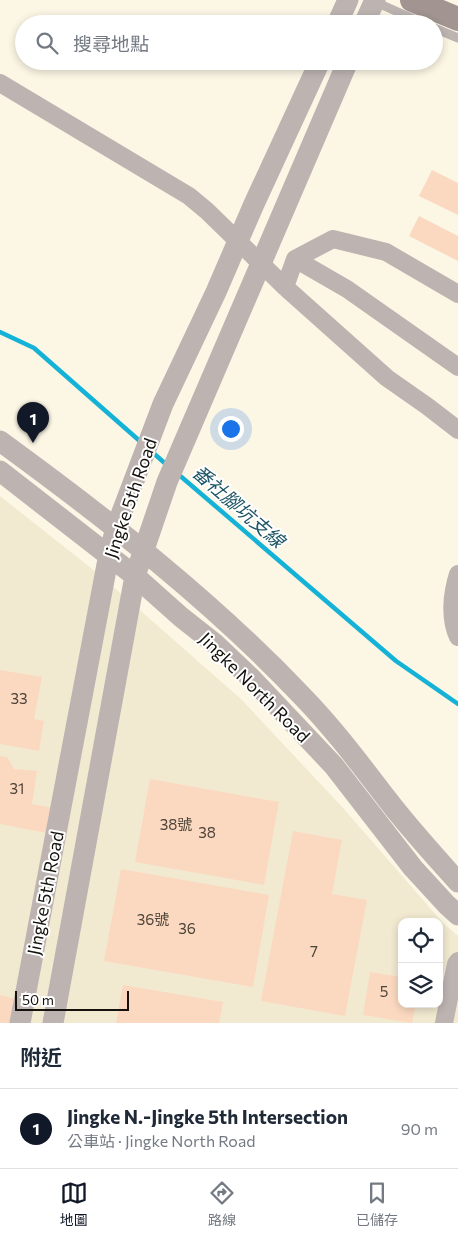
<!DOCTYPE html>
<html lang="zh-TW">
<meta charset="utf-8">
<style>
:root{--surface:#fff;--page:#f6f6f7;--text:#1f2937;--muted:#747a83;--line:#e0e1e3;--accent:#111827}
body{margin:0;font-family:Commissioner,"Noto Sans TC",sans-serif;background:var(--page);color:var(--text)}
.controls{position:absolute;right:15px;bottom:15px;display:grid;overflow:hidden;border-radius:10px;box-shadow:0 2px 8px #0003}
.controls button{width:45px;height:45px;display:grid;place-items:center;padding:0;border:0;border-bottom:1px solid var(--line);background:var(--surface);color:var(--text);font:25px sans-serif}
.scale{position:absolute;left:15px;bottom:12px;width:114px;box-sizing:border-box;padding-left:5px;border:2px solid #15120d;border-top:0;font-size:14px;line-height:18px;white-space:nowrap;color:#15120d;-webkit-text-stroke:4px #fff;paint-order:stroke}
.you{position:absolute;left:230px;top:428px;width:18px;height:18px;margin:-12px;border:4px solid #fff;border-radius:50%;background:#1a73e8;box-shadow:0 0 0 8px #1a73e833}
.badge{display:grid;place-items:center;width:32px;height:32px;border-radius:50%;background:var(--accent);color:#fff;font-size:16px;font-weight:700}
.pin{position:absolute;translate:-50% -41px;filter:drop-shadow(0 1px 2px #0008)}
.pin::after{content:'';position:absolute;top:26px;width:18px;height:15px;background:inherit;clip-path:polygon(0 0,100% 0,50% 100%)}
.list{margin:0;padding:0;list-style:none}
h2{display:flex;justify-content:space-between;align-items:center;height:65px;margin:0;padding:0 20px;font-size:21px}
h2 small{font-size:16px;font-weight:400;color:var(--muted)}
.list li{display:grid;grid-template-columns:32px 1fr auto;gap:15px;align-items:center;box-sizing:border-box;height:80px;padding:0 20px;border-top:1px solid var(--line)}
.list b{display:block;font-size:19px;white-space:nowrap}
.list p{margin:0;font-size:16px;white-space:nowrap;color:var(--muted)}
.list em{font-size:16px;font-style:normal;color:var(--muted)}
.icon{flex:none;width:28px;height:28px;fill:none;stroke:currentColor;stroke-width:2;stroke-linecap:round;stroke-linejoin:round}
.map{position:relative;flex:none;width:458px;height:1023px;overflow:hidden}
.search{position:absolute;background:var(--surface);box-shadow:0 2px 8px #0003;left:15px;right:15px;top:15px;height:55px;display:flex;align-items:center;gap:12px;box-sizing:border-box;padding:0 18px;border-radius:28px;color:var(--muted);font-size:19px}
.sheet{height:145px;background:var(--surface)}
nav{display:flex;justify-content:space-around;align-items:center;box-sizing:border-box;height:70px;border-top:1px solid var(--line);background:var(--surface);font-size:14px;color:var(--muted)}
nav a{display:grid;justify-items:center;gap:2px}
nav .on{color:var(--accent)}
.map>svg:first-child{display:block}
.built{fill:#f2e9d1;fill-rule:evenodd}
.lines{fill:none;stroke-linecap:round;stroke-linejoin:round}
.stream{stroke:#14b2d7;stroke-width:4.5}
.building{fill:#fbd9c0}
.service{stroke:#bdb4b2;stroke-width:9}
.minor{stroke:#bdb4b2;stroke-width:18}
.tertiary{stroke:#bdb4b2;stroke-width:21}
.secondary{stroke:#a19491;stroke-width:24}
.labels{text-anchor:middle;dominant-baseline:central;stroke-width:4;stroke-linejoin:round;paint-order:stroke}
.number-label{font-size:15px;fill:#4e443a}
.street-label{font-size:18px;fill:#15120d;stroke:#fff}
.water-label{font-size:19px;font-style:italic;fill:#1f5666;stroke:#fff}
</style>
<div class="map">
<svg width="458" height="1023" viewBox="0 0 458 1023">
<rect width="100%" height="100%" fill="#fcf6e5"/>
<path class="built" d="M0 496 101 576 241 699 343 808 443 923 458 936V1023H0ZM402 922H439V1004H402Z"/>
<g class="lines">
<path class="stream" d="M0 332 34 348 142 443
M151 451 168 466
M178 474 396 661 458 704"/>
</g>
<path class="building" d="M432 170 458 183V215L419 196Z
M419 216 458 236V261L409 236Z
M0 670 42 677 34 719 44 721 39 751 0 744Z
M0 756 7 757 14 769 37 771 32 804 53 808 47 833 0 824Z
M150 779 279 802 264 885 135 862Z
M293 831 342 840 332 894 367 900 345 1016 261 1001Z
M121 869 269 895 253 987 104 961Z
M370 972 402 977V1004H416L412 1023 363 1015Z
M123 985 223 1002 219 1023H116Z
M0 995 20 1000 15 1023H0Z"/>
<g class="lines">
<path class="service" d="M373 1 425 24
M434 28 458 38"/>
<path class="minor" d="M0 83 189 196 207 211 285 287 387 378 427 406 458 430
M295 259 347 289 458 367
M285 287 295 259 333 239 386 252 458 294
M458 574C452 593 449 618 458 637
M444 1023 456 964 458 961"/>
<path class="tertiary" d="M337 24 348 0
M364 24 375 0
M0 441C107 519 212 601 303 697 334 729 360 764 387 799 409 828 434 855 458 882
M0 471 135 576 181 617 214 643 251 678 334 766 413 868 447 905 458 915
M20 1023 109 554 116 528 163 404 216 292 254 204 320 61
M53 1023 135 576 167 482 348 61"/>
<path class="secondary" d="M412 0 458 19"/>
</g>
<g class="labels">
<g class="number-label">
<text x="19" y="698">33</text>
<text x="17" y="788">31</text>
<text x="176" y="824">38號</text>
<text x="207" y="832">38</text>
<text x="153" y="919">36號</text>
<text x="187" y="928">36</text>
<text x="314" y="951">7</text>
<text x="384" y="991">5</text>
</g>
<g class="street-label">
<text transform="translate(130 498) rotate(-71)">Jingke 5th Road</text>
<text transform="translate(255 687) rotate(45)">Jingke North Road</text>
<text transform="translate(45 893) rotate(-79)">Jingke 5th Road</text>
</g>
<g class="water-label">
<text transform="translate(239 506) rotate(41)">番社腳坑支線</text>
</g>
</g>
</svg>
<div class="controls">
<button><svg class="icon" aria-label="locate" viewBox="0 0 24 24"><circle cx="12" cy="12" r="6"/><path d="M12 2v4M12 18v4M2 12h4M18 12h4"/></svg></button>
<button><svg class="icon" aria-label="layers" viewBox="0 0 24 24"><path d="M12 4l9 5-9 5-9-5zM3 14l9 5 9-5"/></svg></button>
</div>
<div class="scale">50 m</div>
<div class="you"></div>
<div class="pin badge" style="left:33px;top:443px">1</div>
<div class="search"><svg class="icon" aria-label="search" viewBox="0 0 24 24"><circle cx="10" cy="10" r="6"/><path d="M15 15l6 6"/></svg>搜尋地點</div>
</div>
<section class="sheet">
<h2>附近<small></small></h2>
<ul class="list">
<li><span class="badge">1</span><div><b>Jingke N.-Jingke 5th Intersection</b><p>公車站 · Jingke North Road</p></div><em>90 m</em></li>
</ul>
</section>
<nav>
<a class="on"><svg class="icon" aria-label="map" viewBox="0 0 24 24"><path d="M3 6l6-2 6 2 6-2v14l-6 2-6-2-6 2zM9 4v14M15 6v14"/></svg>地圖</a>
<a><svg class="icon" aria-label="directions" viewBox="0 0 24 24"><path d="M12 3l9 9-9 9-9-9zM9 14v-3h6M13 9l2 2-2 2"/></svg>路線</a>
<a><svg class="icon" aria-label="saved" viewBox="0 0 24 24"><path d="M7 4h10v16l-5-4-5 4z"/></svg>已儲存</a>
</nav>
